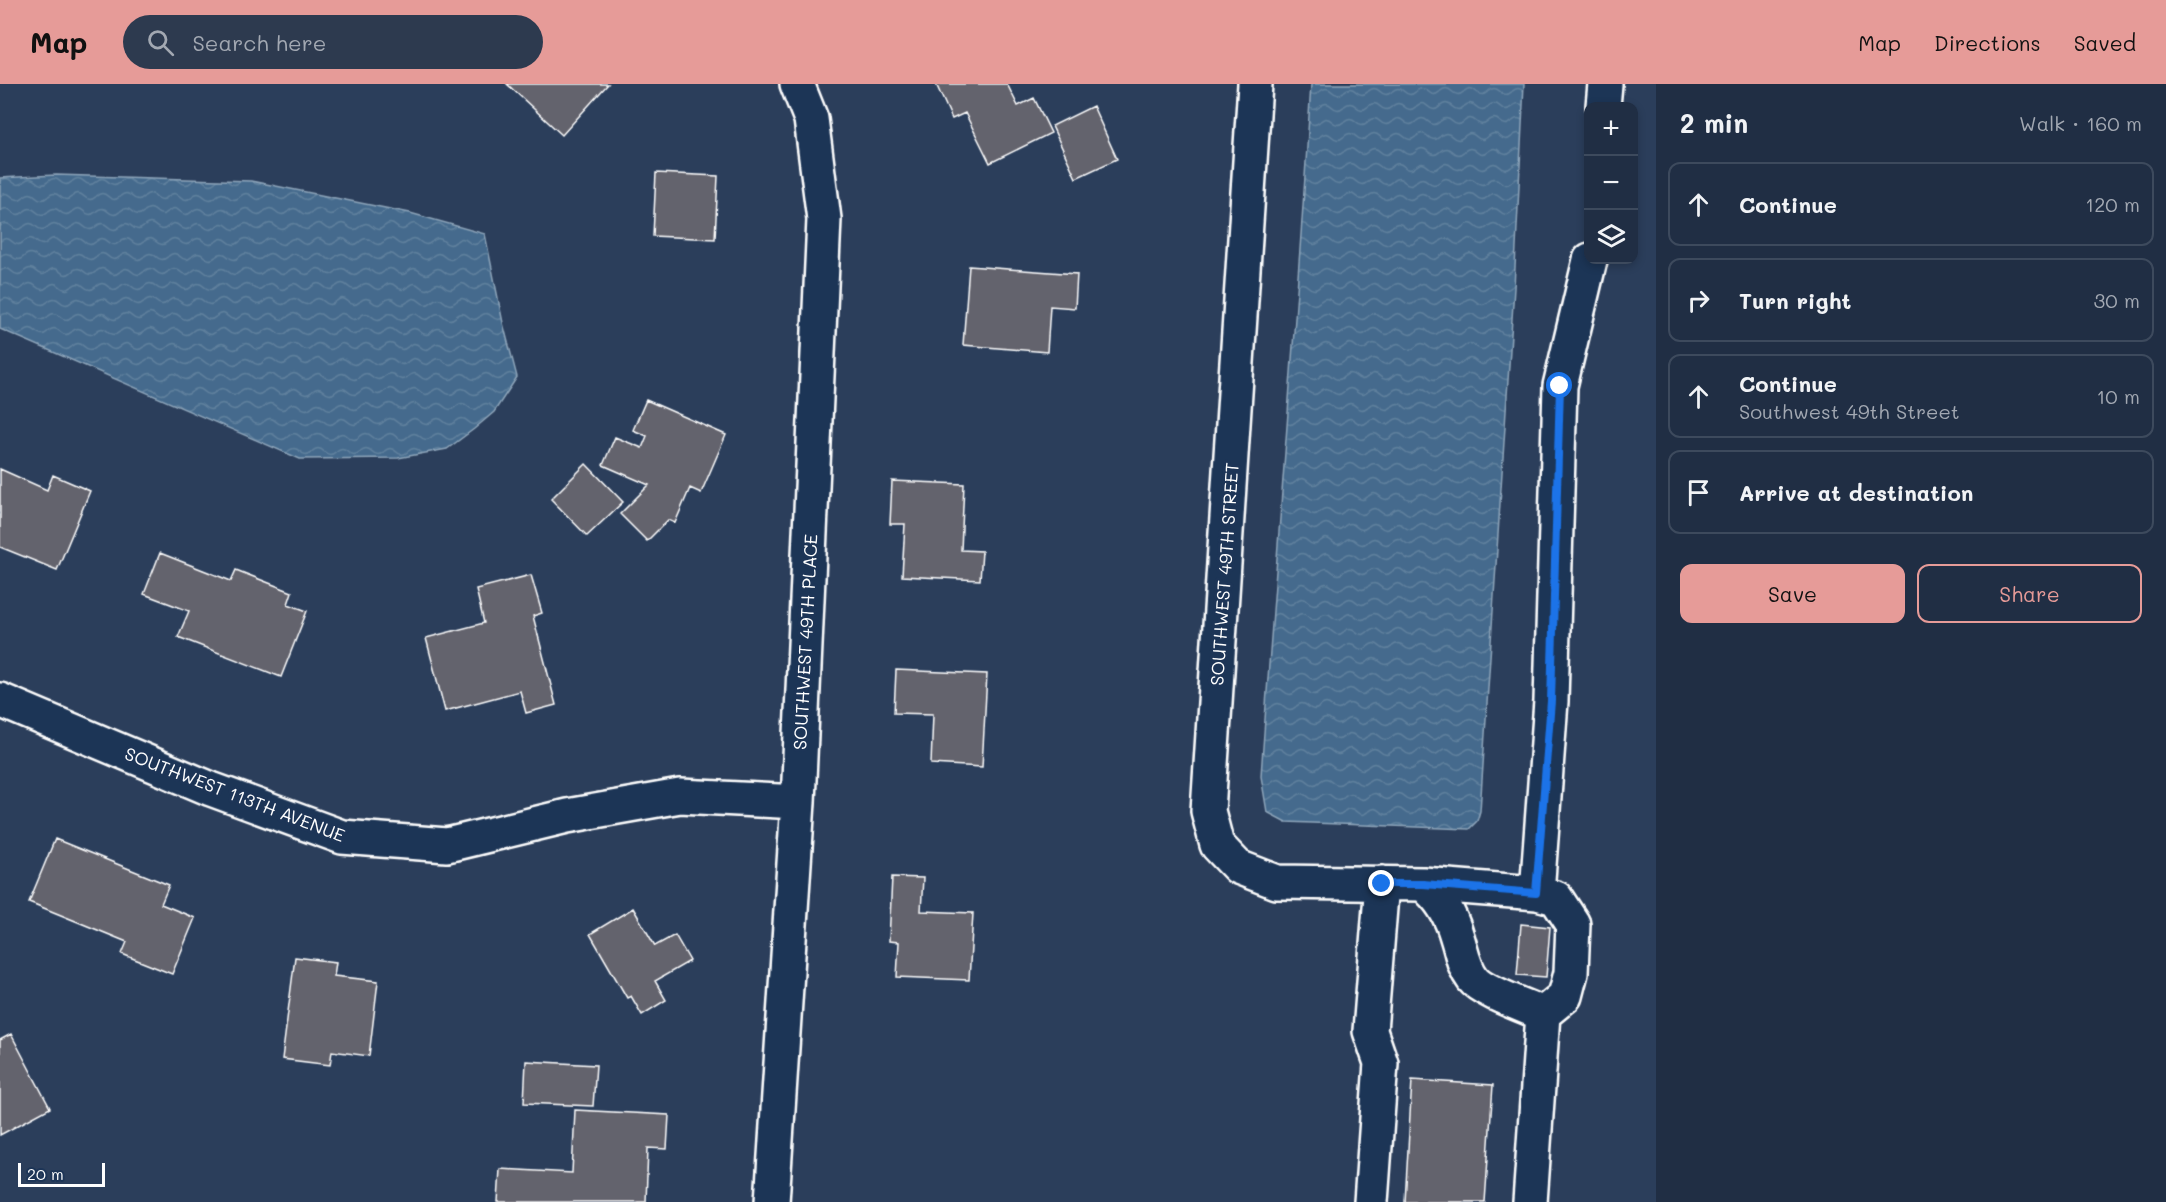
<!DOCTYPE html>
<meta charset="utf-8">
<style>
:root{--surface:#202e44;--page:#2d3a4f;--text:#f1f3f6;--muted:#a2a8b2;--line:#3d4a5d;--accent:#e69b98}
body{margin:0;font-family:Mali,sans-serif;background:var(--page);color:var(--text)}
.controls{position:absolute;right:18px;top:18px;display:grid;overflow:hidden;border-radius:12px;box-shadow:0 3px 9px #0003}
.controls button{width:54px;height:54px;display:grid;place-items:center;padding:0;border:0;border-bottom:2px solid var(--line);background:var(--surface);color:var(--text);font:30px sans-serif}
.scale{position:absolute;left:18px;bottom:15px;width:87px;box-sizing:border-box;padding-left:6px;border:3px solid #fff;border-top:0;font-size:16px;line-height:21px;white-space:nowrap;color:#fff;-webkit-text-stroke:4px #1d3557;paint-order:stroke}
.stop{position:absolute;width:18px;height:18px;margin:-14px;border:4px solid #1a73e8;border-radius:50%;background:#fff}
.stop.end{background:#1a73e8;border-color:#fff;box-shadow:0 2px 6px #0008}
.list{margin:0;padding:0;list-style:none}
h2{display:flex;justify-content:space-between;align-items:center;height:78px;margin:0;padding:0 24px;font-size:26px}
h2 small{font-size:20px;font-weight:400;color:var(--muted)}
.list li{display:grid;grid-template-columns:39px 1fr auto;gap:18px;align-items:center;box-sizing:border-box;height:84px;margin:0 12px 12px;padding:0 12px;border:2px solid var(--line);border-radius:12px}
.list b{display:block;font-size:22px;white-space:nowrap}
.list p{margin:0;font-size:20px;white-space:nowrap;color:var(--muted)}
.list em{font-size:20px;font-style:normal;color:var(--muted)}
.actions{display:flex;gap:12px;padding:18px 24px}
.actions a{flex:1;padding:14px 0;border:2px solid var(--accent);border-radius:12px;text-align:center;font-size:21px;color:var(--accent)}
.actions .main{background:var(--accent);color:#111}
.icon{flex:none;width:33px;height:33px;fill:none;stroke:currentColor;stroke-width:2;stroke-linecap:round;stroke-linejoin:round}
.map{position:relative;flex:none;width:1656px;height:1118px;overflow:hidden}
header{display:flex;align-items:center;gap:36px;box-sizing:border-box;height:84px;padding:0 30px;background:var(--accent);color:#111}
header strong{font-size:28px}
nav{display:flex;gap:33px;margin-inline-start:auto;font-size:21px}
.search{width:420px;height:54px;background:var(--page);display:flex;align-items:center;gap:15px;box-sizing:border-box;padding:0 21px;border-radius:33px;color:var(--muted);font-size:22px}
main{display:flex}
aside{flex:1;background:var(--surface)}
.map>svg:first-child{display:block}
.water{fill:url(#water-waves);stroke:#8fa6bb;stroke-width:1.5}
.building{fill:#64636d;stroke:#fff;stroke-width:1.5}
.lines{fill:none;stroke-linecap:round;stroke-linejoin:round}
.minor-casing{stroke:#fff;stroke-width:38}
.minor{stroke:#1d3557;stroke-width:33}
.route{stroke:#1a73e8;stroke-width:8}
.labels{text-anchor:middle;dominant-baseline:central;stroke-width:6;stroke-linejoin:round;paint-order:stroke}
.street-label{font-size:18px;fill:#fff;stroke:#1d3557}
</style>
<header>
<strong>Map</strong>
<div class="search"><svg class="icon" aria-label="search" viewBox="0 0 24 24"><circle cx="10" cy="10" r="6"/><path d="M15 15l6 6"/></svg>Search here</div>
<nav><a>Map</a><a>Directions</a><a>Saved</a></nav>
</header>
<main>
<div class="map">
<svg width="1656" height="1118" viewBox="0 0 1656 1118">
<defs>
<pattern id="water-waves" width="16" height="10" patternUnits="userSpaceOnUse" patternTransform="scale(1.5)"><rect width="16" height="10" fill="#456b8d"/><path d="M0 5q4-4 8 0t8 0" fill="none" stroke="#61819e"/></pattern>
</defs>
<rect width="100%" height="100%" fill="#2b3e5b"/>
<filter id="ink" filterUnits="userSpaceOnUse"><feTurbulence type="fractalNoise" baseFrequency=".0167" numOctaves="2"/><feDisplacementMap in="SourceGraphic" scale="12" xChannelSelector="R" yChannelSelector="G"/><feConvolveMatrix kernelMatrix="1 2 1 2 8 2 1 2 1" color-interpolation-filters="sRGB"/></filter>
<g filter="url(#ink)">
<path class="water" d="M1311 0H1524L1514 204 1480 727 1477 737 1469 745 1286 738 1267 728 1261 692C1277 461 1297 231 1311 0Z
M56 91 251 97 410 129 485 150 503 239 517 293 494 328 474 345 447 365 398 374 300 375 0 245V94Z"/>
<path class="building" d="M507 0H608L562 51Z
M936 0H1007L1018 22 1034 14 1051 49 990 79 965 29 952 35Z
M1093 22 1117 75 1076 94 1052 42Z
M656 89 718 92 715 155 653 152Z
M969 182 1077 190 1075 224 1050 222 1047 268 963 261Z
M646 316 726 351 701 409 690 404 675 439 668 436 647 457 620 430 649 401 603 381 615 353 642 364 647 352 633 346Z
M586 380 623 418 587 452 551 415Z
M0 385 47 406 53 391 90 407 57 486 0 463Z
M892 397 964 400 961 466 982 467 980 496 902 492 905 440H890Z
M160 469 231 497 236 486 292 508 288 520 307 527 281 593 178 553 189 527 144 510Z
M531 491 542 529 533 532 556 621 526 629 520 607 445 627 426 554 484 539 476 505Z
M896 586 987 590 982 683 931 680 933 630 894 629Z
M55 755 169 801 161 820 195 834 172 890 122 870 127 858 29 818Z
M892 793 923 794 921 827 973 829 969 896 897 893 899 858 889 857Z
M633 824 655 862 675 851 690 877 655 897 666 916 642 931 631 912 627 914 590 850Z
M1521 840 1550 843 1546 893 1517 891Z
M295 873 336 878 334 892 378 897 369 972 332 967 330 981 282 975Z
M11 950 50 1024 0 1051V956Z
M526 977 596 981 593 1022 524 1019Z
M1412 996 1493 1001 1485 1118H1405Z
M575 1026 669 1031 667 1065 648 1064 646 1118H498L500 1085 572 1089Z"/>
<g class="lines">
<defs>
<path id="minor" d="M1255 0 1208 727 1217 761 1238 783 1277 798 1423 800 1537 809 1556 814 1573 840 1571 889 1565 912 1543 930
M1603 22 1605 0
M0 616 211 705 342 753 447 761 567 732 680 712 798 718
M1423 800C1441 814 1451 831 1457 853 1462 868 1463 882 1473 895 1482 907 1528 923 1543 930L1530 1118
M1537 809 1551 617 1560 302 1590 176
M772 1118 798 718 824 135 811 35 797 0
M1371 1118 1381 979 1370 947 1382 799"/>
</defs>
<use href="#minor" class="minor-casing"/>
<use href="#minor" class="minor"/>
</g>
</g>
<g class="lines" filter="url(#ink)">
<path class="route" d="M1382 800H1423L1536 809 1551 617 1560 302"/>
</g>
<g class="labels">
<g class="street-label">
<text transform="translate(1224 490) rotate(-86)">SOUTHWEST 49TH STREET</text>
<text transform="translate(805 558) rotate(-87)">SOUTHWEST 49TH PLACE</text>
<text transform="translate(235 710) rotate(21)">SOUTHWEST 113TH AVENUE</text>
</g>
</g>
</svg>
<div class="controls">
<button>+</button>
<button>−</button>
<button><svg class="icon" aria-label="layers" viewBox="0 0 24 24"><path d="M12 4l9 5-9 5-9-5zM3 14l9 5 9-5"/></svg></button>
</div>
<div class="scale">20 m</div>
<div class="stop" style="left:1560px;top:302px"></div>
<div class="stop end" style="left:1382px;top:800px"></div>
</div>
<aside>
<h2>2 min<small>Walk · 160 m</small></h2>
<ul class="list">
<li><svg class="icon" aria-label="ahead" viewBox="0 0 24 24"><path d="M12 20V5M6 11l6-6 6 6"/></svg><div><b>Continue</b></div><em>120 m</em></li>
<li><svg class="icon" aria-label="right" viewBox="0 0 24 24"><path d="M7 20v-9h11M14 6l5 5-5 5"/></svg><div><b>Turn right</b></div><em>30 m</em></li>
<li><svg class="icon" aria-label="ahead" viewBox="0 0 24 24"><path d="M12 20V5M6 11l6-6 6 6"/></svg><div><b>Continue</b><p>Southwest 49th Street</p></div><em>10 m</em></li>
<li><svg class="icon" aria-label="arrive" viewBox="0 0 24 24"><path d="M6 21V4h12l-3 4 3 4H6"/></svg><div><b>Arrive at destination</b></div></li>
</ul>
<div class="actions"><a class="main">Save</a><a>Share</a></div>
</aside>
</main>
